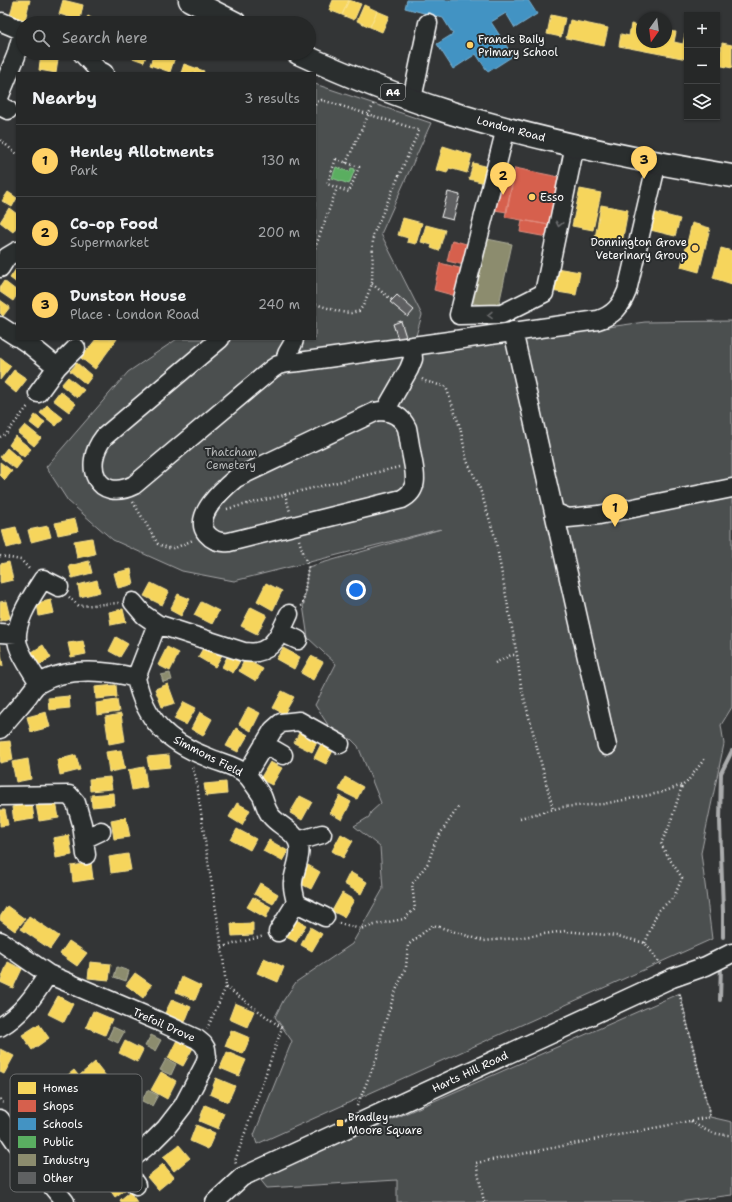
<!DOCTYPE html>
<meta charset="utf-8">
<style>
:root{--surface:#262828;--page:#2e3030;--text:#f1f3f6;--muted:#a4a6a8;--line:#424445;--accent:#ffd166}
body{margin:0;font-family:"Shantell Sans",sans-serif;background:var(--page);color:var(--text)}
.controls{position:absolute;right:12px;top:12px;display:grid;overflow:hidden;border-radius:0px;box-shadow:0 1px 3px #0004}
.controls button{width:36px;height:36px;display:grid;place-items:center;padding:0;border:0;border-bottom:1px solid var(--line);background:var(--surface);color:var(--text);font:20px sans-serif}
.compass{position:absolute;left:636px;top:12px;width:36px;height:36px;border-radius:50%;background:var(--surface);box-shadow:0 1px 3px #0004;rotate:194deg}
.you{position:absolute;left:356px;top:590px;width:14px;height:14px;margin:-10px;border:3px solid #fff;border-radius:50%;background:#1a73e8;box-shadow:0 0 0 6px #1a73e833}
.badge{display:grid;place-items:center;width:26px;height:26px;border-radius:50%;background:var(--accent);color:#111;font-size:13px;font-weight:700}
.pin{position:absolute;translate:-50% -33px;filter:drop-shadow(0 1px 2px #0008)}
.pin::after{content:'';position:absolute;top:21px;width:14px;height:12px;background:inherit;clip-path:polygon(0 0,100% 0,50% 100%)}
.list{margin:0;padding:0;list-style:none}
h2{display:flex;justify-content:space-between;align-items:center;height:52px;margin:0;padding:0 16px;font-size:17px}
h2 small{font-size:13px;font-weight:400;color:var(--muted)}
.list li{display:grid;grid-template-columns:26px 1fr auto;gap:12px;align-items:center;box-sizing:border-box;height:72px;padding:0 16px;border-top:1px solid var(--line)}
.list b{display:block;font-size:15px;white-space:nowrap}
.list p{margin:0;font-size:13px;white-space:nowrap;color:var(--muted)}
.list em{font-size:13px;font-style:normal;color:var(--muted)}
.icon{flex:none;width:22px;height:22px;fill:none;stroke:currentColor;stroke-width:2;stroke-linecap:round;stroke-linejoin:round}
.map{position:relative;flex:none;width:732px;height:1202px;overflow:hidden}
.search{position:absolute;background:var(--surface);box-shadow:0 1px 3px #0004;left:16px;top:16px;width:300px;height:44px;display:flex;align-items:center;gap:10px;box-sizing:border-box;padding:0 14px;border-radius:22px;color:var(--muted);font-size:15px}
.panel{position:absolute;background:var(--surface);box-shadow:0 1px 3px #0004;left:16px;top:72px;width:300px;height:268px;border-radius:0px}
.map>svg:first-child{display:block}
.green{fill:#4c4f50;stroke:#a6a7a8}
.homes{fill:#f6d55c;stroke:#f9e28d}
.shops{fill:#d6604d;stroke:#e29082}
.schools{fill:#4393c3;stroke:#7bb3d5}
.public{fill:#5aae61;stroke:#8cc690}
.industry{fill:#8c8c6e;stroke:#aeae9a}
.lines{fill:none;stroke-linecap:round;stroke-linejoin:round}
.stream{stroke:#abacad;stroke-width:4}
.building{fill:#5f6162;stroke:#fff}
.minor-casing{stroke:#fff;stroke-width:21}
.major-casing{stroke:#fff;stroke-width:25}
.path{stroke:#fff;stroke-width:2.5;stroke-dasharray:1 3;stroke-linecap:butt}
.minor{stroke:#2a2d2e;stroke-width:18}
.major{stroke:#2a2d2e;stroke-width:22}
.oneway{stroke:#6a6c6d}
.poi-dot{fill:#ffd166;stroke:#2a2d2e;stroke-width:1.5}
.labels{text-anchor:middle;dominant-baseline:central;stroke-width:4;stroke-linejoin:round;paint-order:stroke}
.shield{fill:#2a2d2e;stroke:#bfc0c0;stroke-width:1}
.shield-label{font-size:10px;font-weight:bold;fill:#fff}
.poi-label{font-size:11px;fill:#fff;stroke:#2a2d2e;text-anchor:start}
.street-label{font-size:11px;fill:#fff;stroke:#2a2d2e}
.park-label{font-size:11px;fill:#b7b9b9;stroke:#2a2d2e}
.key{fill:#2a2d2e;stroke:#6a6c6d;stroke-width:1}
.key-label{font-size:11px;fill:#fff}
</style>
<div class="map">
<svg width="732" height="1202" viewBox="0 0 732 1202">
<rect width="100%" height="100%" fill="#333536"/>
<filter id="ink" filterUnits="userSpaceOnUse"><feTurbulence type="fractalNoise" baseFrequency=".025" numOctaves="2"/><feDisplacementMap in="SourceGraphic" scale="8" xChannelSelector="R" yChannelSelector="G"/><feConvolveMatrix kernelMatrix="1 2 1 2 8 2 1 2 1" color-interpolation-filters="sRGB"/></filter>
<g filter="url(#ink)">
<path class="green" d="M315 84 431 123 381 234 422 315 415 339 423 341 425 354 456 347 491 343 645 322 732 321V707L721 725 724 744 701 853 712 939 257 1144 254 1135 292 1041 275 1017 283 1001 296 982 352 944 383 889 380 847 354 826 369 817 371 812 381 803 358 746 351 739 338 738 328 725 315 705 336 664 308 638 303 605 308 567 441 529 234 581 182 571 113 540 68 501 46 467 128 372 177 339H315Z
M680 993 710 1117 732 1122V1195L678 1202H397V1180L267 1188 259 1178Z"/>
<path class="homes" d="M14 0H30L25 20 10 16Z
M63 0 83 5 80 20 59 14Z
M333 0H349L342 15 329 10Z
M349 0 361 4 354 20 342 15Z
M364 5 377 11 370 27 357 21Z
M377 11 389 16 382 32 370 27Z
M551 15 565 18 561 37 547 34Z
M88 16 99 23H84Z
M570 20 608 28 604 46 566 38Z
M631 24 640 26 638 36 642 37V42H666V31L676 32 674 42 683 44 685 34 687 35V59L619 46 621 34 629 36Z
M722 43 732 45V68L717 65V50L721 51Z
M41 53H59L56 73 39 70Z
M125 53H147L144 62 124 55Z
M154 53H163L175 57 170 72 150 65Z
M184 64 204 71 203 73H181Z
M443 146 472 155 467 173 449 168 447 173 436 170Z
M473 163 489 167 485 183 469 179Z
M580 189 601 193 593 230 572 226Z
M8 192 17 198 12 207 2 201Z
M601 205 628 210 622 243 595 238Z
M9 208 17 214V226L13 232 0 222Z
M650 211 680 219 675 236 646 229Z
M403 218 422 223 416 244 407 242 408 238 398 235Z
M692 223 710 228 699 272 681 267Z
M426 225 445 230 439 251 431 248 432 245 421 242Z
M721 248 732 251V284L713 278Z
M556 268 580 272 576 295 551 291Z
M16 269 17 270V283L10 278Z
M4 281 17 291V295L13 301 0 292V287Z
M0 300 10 307 3 316 0 313Z
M96 339H117L95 369 81 358Z
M0 358 11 366 0 380Z
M77 363 92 376 86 384 70 371Z
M14 370 27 379 16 393 4 383Z
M68 377 84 390 77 398 61 385Z
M60 391 76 404 69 412 53 400Z
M47 405 63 418 56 426 40 413Z
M35 415 45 422 39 430 30 423Z
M25 425 41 438 34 446 18 433Z
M15 436 31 449 24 457 9 445Z
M7 448 22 461 16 469 0 457Z
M0 462 12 471 5 480 0 475Z
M75 519 78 531 58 535 55 523Z
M48 526 51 537 31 542 28 530Z
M16 527 21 544 7 548 2 530Z
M92 538 95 554 77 558 74 541Z
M89 561 92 573 72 578 69 566Z
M9 562 13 580 0 583V564Z
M131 569 134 584 118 588 114 573Z
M97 580 100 592 80 597 78 585Z
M151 583 169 592 162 605 144 596Z
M266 583 282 591 273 610 257 601Z
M178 594 190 599 181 616 170 610Z
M51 600 54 613 39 616 37 603Z
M6 601 10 618 0 621V602Z
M201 602 219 611 212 624 194 615Z
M251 607 267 615 257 634 241 626Z
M123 609 126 622 111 625 109 612Z
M116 637 128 644 120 657 109 651Z
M83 641 86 654 71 657 68 643Z
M0 645 3 666H0Z
M43 645 51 658 39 665 32 652Z
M205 645 222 655 215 667 198 657Z
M167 647 179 653 170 671 158 665Z
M283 648 300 657 294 669 276 659Z
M229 653 241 659 233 673 222 667Z
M311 656 323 662 313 680 301 673Z
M245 659 263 669 256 681 239 671Z
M168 684 175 703 162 707 155 689Z
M116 685 117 697 96 699 95 687Z
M282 691 294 697 284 714 273 708Z
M69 696 70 708 49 710 48 698Z
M117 700 119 712 97 715 96 703Z
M184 702 196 708 186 725 174 719Z
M248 707 260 713 251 731 239 724Z
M46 712 50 727 31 732 27 717Z
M200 712 212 719 203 736 191 729Z
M121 714 125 741 109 744 105 717Z
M236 728 248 735 238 752 226 746Z
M300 731 318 740 312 752 294 743Z
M323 740 335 747 326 764 314 758Z
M10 741 13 760 0 763V742Z
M121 750 125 769 109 772 106 752Z
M76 755 80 770 60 775 57 760Z
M169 755 170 767 149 769 147 757Z
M28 759 31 779 16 782 12 762Z
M270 762 282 768 272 785 260 779Z
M144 767 147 787 132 790 128 770Z
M110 777 112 789 90 791 89 779Z
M345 777 363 787 357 799 339 790Z
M226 782 227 794 206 796 204 784Z
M113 793 114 805 92 807 91 795Z
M300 796 312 802 302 820 290 813Z
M340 796 351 802 342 820 330 813Z
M56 802 59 818 39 821 36 805Z
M237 803 250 810 242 825 229 817Z
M32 804 34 819 14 822 12 807Z
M0 810H5L8 825 0 826Z
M126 817 130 837 114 839 111 820Z
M237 829 256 839 250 850 231 840Z
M341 834 353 841 343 858 332 851Z
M69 835 72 855 56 858 53 838Z
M269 840 288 851 282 861 263 851Z
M128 854 131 870 111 873 109 857Z
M91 863 93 879 73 882 71 866Z
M308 865 320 872 311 889 299 883Z
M350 872 367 882 361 894 344 884Z
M260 883 278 894 273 904 254 894Z
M342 893 354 900 344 917 332 911Z
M253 897 271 907 266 918 247 907Z
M7 906 25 919 15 931 0 920V917Z
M29 916 59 936 50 949 21 929Z
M294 919 306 925 296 942 284 936Z
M253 923V935L232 936 231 924Z
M310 927 322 934 312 951 301 945Z
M69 941 87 953 77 966 60 954Z
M264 958 284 967 278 982 257 973Z
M8 962 22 969 13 988 0 982Z
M90 962 111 964 109 980 88 978Z
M135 973 152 985 143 998 126 985Z
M182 977 201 986 195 1000 176 992Z
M58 996 73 1004 64 1022 48 1014Z
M172 999 191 1007 185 1022 165 1013Z
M235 1003 254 1011 247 1027 229 1019Z
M93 1011 112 1019 105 1035 86 1027Z
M39 1024 49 1038 32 1050 22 1035Z
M231 1030 250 1038 243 1054 225 1046Z
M177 1040 193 1048 183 1066 168 1058Z
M125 1041 143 1050 137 1062 119 1053Z
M0 1049 14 1056 4 1074 0 1072Z
M227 1052 246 1060 239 1076 220 1068Z
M95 1062 106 1076 90 1089 80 1075Z
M74 1070 85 1084 69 1096 58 1083Z
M161 1072 176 1081 167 1099 151 1090Z
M216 1078 235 1086 228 1102 210 1094Z
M205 1105 224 1113 218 1129 199 1121Z
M196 1125 215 1133 208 1149 190 1141Z
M179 1145 190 1158 174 1171 163 1157Z
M163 1164 174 1177 158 1190 147 1177Z
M114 1172 126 1189 115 1197 103 1180Z
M130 1192 137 1202H121L120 1200Z"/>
<path class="shops" d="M515 168 559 177 549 225 505 217Z
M500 179 513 181 507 212 494 210Z
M522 220 549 225 547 237 520 232Z
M452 240 470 245 464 265 447 261Z
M440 263 463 269 456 296 434 290Z"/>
<path class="schools" d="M407 0H528L537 14 515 28 506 13 491 22 513 56 488 72 476 54 453 69 437 44 453 34 443 18 405 8Z"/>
<path class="public" d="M336 167 350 172 351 168 355 169 349 184 332 178Z"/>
<path class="industry" d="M487 239 512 244 498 309 473 303Z
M170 673 172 680 163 682 161 675Z
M117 967 129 971 126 981 114 977Z
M113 1027 124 1032 118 1043 108 1038Z
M151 1035 161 1040 155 1051 145 1046Z
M166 1059 176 1064 171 1075 160 1070Z
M147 1090 158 1095 152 1106 142 1101Z"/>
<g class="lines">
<path class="stream" d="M723 937V912L720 821 721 773 732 751
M720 1000 721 964"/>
</g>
<path class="building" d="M448 192 460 195 453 220 441 217Z
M397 295 414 310 408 317 390 302Z
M401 321 406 337 398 339 393 324Z"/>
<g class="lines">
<defs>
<path id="minor" d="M2 22 23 31
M82 53 98 70 104 73
M0 95 16 56 23 31
M412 99 428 23
M0 106 8 110
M506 128 459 315 502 314 544 293 575 145
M0 268 7 257 17 251
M0 326 17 337
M513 331 607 746
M21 339 30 345 57 367
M220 339 104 437C81 466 98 503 134 485L272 369 278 365 288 363
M294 339C293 350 282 353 288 363L299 362 598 320C614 315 621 306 627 291L657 162
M38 393 57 367 76 348
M380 411C392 411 402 417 407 428 409 438 410 447 412 457 415 473 420 490 402 499L229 542C220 543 213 541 207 534 192 516 223 489 236 478L375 412Z
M385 411 409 369 413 359 412 346
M554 512 568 518 599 515 732 488
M133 602 144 615 157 624 244 652C248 652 253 653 257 652 275 649 282 629 289 614
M281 632 298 640
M0 633 17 634
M136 678 157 624
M39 683C32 671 22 658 18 645 12 624 32 596 43 579L59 587
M0 729C9 718 19 707 28 696 31 692 35 685 40 683 66 667 108 670 136 678 145 720 168 742 207 757 220 763 235 765 246 774 251 780 258 790 262 796 265 803 266 810 271 816 278 825 292 830 297 840 304 852 294 870 293 882 292 888 295 896 296 903L278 932
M264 744 283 755
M246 775 273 730 281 723 299 721 340 744
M0 796 69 795 76 803 82 824 86 855
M84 839 101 831
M298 841 322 834
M296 903 325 917
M0 941 48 974 158 1021 197 1039 203 1044 206 1049 207 1057 204 1066 183 1106 166 1128 152 1142 123 1166
M0 1027C21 1015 35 995 48 974
M0 1119 15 1141 65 1202
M96 1126 136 1185
M215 1202 242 1177 672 978 706 966 732 953"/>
<path id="major" d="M190 0 235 23
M298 53C346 75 395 95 445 111 538 140 635 160 732 176"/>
</defs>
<use href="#minor" class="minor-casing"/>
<use href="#major" class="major-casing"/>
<path class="path" d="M315 105 317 102 322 100 419 130 373 235 372 284 363 306 359 311 351 313 341 312 315 304
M0 140 17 154
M336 159 359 167 349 192 327 184Z
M346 163 374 103
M315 248 337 188
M372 284 392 300
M422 379 425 381 446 387 460 427 467 461 479 486 495 537 517 655 521 686 553 809
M0 437 6 434 29 405
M285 494 290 512
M133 502 158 544 168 548H175L193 540
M227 509 399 467
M299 540 308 567 303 605 301 606
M0 556 21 560 30 570
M69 597 79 606 119 603
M495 663 511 655H517
M192 767 196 778 207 855 222 947 226 987 207 1029
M520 818 562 807 603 804 660 793 682 785
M339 923 360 929 378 924 404 919 415 909 412 884 428 863 436 840 459 806
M645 943 658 911 674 897 682 878C675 866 666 856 661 843L669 827 682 786 687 782 706 757
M222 947 264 936
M226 987 282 1028 235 1161 236 1164
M0 1099 4 1104
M357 1106 378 1055 382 1032 394 995 406 967 408 945 433 925 484 941 516 938 565 931 617 936 645 943 662 966
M691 1121C705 1131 714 1135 732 1135
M484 1202 476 1163 710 1117 679 992"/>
<use href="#minor" class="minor"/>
<use href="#major" class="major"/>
</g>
<defs><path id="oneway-chevron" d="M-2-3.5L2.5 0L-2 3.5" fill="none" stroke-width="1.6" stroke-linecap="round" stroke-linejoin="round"/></defs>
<g class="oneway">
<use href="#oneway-chevron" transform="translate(559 224) rotate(102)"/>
<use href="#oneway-chevron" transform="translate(490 315) rotate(179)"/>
</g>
</g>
<g class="poi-dot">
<circle cx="470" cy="45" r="4"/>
<circle cx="532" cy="197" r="4"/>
<circle cx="695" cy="248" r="4"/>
<rect x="336" y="1119" width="8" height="8" rx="2"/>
</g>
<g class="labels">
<rect class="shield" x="381" y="84" width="24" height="16" rx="3"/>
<g class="shield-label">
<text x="393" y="92">A4</text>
</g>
<g class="poi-label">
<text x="478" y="39">Francis Baily<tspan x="478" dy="13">Primary School</tspan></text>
<text x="540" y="197">Esso</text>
<text x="687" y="242" text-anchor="end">Donnington Grove<tspan x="687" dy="13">Veterinary Group</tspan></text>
<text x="348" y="1117">Bradley<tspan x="348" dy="13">Moore Square</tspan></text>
</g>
<g class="street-label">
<text transform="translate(511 129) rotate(15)">London Road</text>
<text transform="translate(208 756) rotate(27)">Simmons Field</text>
<text transform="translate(164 1025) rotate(24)">Trefoil Drove</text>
<text transform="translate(470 1072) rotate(-25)">Harts Hill Road</text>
</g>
<g class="park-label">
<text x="231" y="452">Thatcham<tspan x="231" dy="13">Cemetery</tspan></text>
</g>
</g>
<rect x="10" y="1074" width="132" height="118" rx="6" class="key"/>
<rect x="18" y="1082" width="18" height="12" fill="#f6d55c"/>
<rect x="18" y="1100" width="18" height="12" fill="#d6604d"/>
<rect x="18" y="1118" width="18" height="12" fill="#4393c3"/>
<rect x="18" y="1136" width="18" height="12" fill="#5aae61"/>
<rect x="18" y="1154" width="18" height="12" fill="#8c8c6e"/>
<rect x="18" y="1172" width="18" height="12" fill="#5f6162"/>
<g class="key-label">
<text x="43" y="1092">Homes</text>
<text x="43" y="1110">Shops</text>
<text x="43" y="1128">Schools</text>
<text x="43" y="1146">Public</text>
<text x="43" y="1164">Industry</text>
<text x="43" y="1182">Other</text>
</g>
</svg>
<div class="controls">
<button>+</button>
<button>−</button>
<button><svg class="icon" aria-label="layers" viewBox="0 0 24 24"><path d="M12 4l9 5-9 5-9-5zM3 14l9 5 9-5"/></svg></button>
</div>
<svg class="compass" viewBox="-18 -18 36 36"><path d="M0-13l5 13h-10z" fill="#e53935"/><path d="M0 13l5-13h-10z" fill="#a4a6a8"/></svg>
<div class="you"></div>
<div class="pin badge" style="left:615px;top:527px">1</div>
<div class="pin badge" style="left:503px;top:195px">2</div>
<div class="pin badge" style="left:644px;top:179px">3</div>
<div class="search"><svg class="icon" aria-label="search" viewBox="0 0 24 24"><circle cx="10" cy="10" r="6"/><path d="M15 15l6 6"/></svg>Search here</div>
<section class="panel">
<h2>Nearby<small>3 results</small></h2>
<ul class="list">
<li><span class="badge">1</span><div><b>Henley Allotments</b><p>Park</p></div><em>130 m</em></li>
<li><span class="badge">2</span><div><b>Co-op Food</b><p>Supermarket</p></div><em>200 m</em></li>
<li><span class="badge">3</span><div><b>Dunston House</b><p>Place · London Road</p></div><em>240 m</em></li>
</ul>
</section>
</div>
